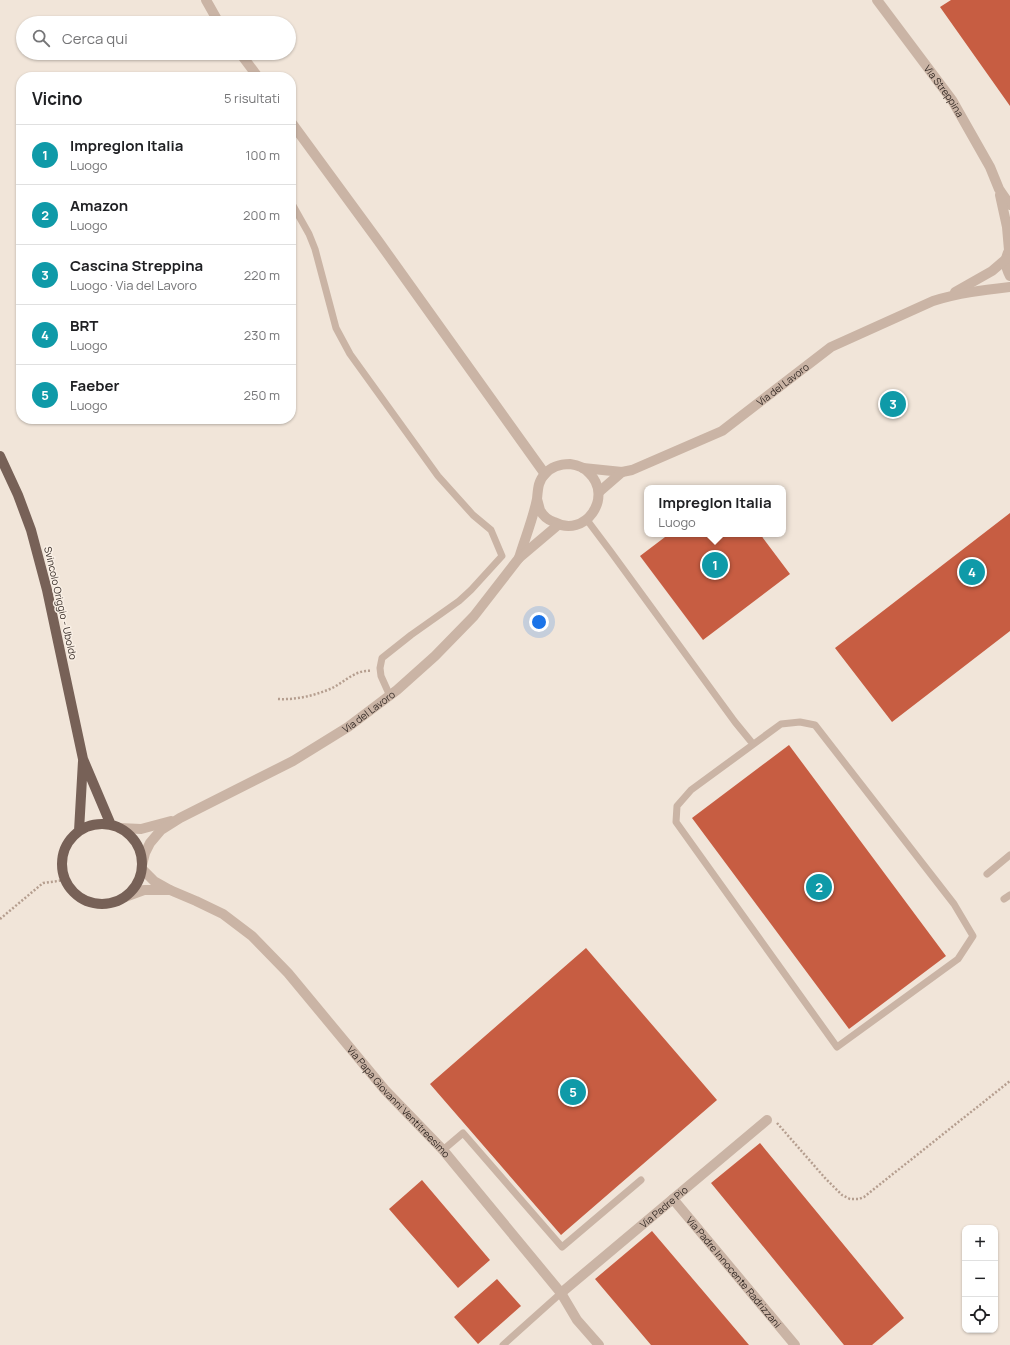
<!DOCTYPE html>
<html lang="it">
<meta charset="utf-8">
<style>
:root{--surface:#fff;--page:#f2f2f2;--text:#202124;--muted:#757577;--line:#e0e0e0;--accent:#111827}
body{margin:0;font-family:Manrope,sans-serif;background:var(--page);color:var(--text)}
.controls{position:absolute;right:12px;bottom:12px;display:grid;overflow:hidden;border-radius:8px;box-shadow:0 1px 3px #0004}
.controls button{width:36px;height:36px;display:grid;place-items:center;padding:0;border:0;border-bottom:1px solid var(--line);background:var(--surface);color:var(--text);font:20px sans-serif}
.you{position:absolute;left:539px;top:622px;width:14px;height:14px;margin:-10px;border:3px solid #fff;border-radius:50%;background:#1a73e8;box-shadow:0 0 0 6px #1a73e833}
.badge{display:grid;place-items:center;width:26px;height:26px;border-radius:50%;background:var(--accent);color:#fff;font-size:13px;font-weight:700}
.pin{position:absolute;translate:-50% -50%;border:2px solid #fff;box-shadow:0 1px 4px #0006}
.popup{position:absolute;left:644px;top:485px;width:142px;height:52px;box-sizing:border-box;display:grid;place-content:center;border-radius:8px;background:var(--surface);filter:drop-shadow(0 1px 3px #0005);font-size:13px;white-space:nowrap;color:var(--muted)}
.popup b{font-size:15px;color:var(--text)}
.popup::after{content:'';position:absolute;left:50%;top:100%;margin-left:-8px;border:8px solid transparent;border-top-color:var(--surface)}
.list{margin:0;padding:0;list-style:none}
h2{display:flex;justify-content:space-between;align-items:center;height:52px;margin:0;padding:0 16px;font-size:17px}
h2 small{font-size:13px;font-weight:400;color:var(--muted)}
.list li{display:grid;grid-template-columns:26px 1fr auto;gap:12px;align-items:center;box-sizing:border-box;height:60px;padding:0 16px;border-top:1px solid var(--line)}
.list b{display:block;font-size:15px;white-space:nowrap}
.list p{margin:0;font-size:13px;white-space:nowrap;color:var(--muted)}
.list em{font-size:13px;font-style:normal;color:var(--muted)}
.icon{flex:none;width:22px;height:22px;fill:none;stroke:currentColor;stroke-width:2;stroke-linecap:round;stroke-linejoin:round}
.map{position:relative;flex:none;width:1010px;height:1345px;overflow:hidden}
.search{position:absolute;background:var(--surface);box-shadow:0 1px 3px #0004;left:16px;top:16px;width:280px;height:44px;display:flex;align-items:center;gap:10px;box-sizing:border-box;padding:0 14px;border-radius:22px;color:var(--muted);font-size:15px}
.panel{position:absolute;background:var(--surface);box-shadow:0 1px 3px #0004;left:16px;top:72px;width:280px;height:352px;border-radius:16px}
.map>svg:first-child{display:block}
.building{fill:#c75d42}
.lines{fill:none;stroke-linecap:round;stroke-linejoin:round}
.path{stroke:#b59e8f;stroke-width:2.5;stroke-dasharray:2 2;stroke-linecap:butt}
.service{stroke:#cab4a5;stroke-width:7}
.minor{stroke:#cab4a5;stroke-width:10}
.tertiary{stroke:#cab4a5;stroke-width:10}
.primary{stroke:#776157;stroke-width:10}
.labels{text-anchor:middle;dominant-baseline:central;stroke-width:3;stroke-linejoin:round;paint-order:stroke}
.street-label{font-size:10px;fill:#352b26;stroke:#f9efe5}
</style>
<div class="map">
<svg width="1010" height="1345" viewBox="0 0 1010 1345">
<rect width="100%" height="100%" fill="#f1e5d9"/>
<path class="building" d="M951 0H1010V106L940 7Z
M1010 513V631L892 722 835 648Z
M669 534H760L790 574 703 640 640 556Z
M789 745 946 956 849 1029 692 818Z
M586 948 717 1100 561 1235 430 1084Z
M760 1143 904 1318 872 1345H844L711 1183Z
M422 1180 490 1260 458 1288 389 1209Z
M652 1231 749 1345H651L595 1279Z
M497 1279 521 1306 478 1344 454 1317Z"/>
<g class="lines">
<path class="path" d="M278 699C295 700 313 696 330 689 344 683 355 669 372 671
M0 919 43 883 65 880
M777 1123 825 1178 842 1195 850 1199H859L864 1197 1010 1081"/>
<path class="service" d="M291 202 309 234 315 249 336 328 350 354 438 476 473 515 491 530 502 556 471 590 459 601 411 635 382 658 380 668 381 676 390 696
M587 520 611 552 735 722 753 744
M800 722 815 725 954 904 973 936 958 959 837 1047 676 822 677 806 691 790 781 724Z
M987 874 1010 855
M1004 899 1010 895
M443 1150 463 1133 562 1247 641 1180
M503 1345 561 1293"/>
<g class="minor">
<path id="s1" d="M877 0 952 100 990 167 999 189 1010 205"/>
<path d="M1000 195 1007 227 1009 250"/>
<path id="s2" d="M673 1199 795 1345"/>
<path id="s3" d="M561 1293 767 1120"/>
</g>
<g class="tertiary">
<path d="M206 0 219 23"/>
<path d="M240 53 258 77"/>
<path d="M291 122 379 242 545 474"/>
<path d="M1010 249C1004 258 1005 267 1010 276"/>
<path d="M955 292 992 271 1006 259"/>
<path id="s4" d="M583 468 622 472 632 470 722 431 831 347 933 301C958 293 984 290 1010 287"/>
<path d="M599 492 622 472"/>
<path d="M519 558C525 538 533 519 537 499 538 489 538 481 545 474 551 467 561 464 570 464 577 465 584 467 589 473 614 497 585 539 554 522 548 520 543 516 540 510 539 507 538 502 537 499"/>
<path d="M119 828 141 829 171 821"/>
<path id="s5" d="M142 865 145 853 150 843 161 830 180 818 293 761 348 727 397 690 435 656 474 616 519 558 558 525"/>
<path id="s6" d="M170 890 196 901 223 914 252 936 288 973 385 1090 443 1150 561 1293 577 1320 599 1345"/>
<path d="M125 897 144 890H170L154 881 142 869"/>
</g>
<path class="primary" d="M0 456 18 495 31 530 47 590 83 759 111 825
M62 864a40 40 0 1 1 80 0a40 40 0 1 1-80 0Z
M79 831 83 761"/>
</g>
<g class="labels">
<g class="street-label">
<text stroke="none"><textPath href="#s1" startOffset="113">Via Streppina</textPath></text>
<text stroke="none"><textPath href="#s4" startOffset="224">Via del Lavoro</textPath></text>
<text transform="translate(61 603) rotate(77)">Svincolo Origgio - Uboldo</text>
<text stroke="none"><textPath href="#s5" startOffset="280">Via del Lavoro</textPath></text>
<text stroke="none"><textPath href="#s6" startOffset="316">Via Papa Giovanni Ventitreesimo</textPath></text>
<text stroke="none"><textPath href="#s3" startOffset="134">Via Padre Pio</textPath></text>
<text stroke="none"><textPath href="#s2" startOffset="95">Via Padre Innocente Radrizzani</textPath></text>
</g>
</g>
</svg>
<div class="controls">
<button>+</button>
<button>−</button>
<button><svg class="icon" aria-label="locate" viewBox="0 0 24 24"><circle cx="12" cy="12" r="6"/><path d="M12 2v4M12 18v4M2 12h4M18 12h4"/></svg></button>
</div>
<div class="you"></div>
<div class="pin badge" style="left:715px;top:565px;background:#0f9aa8">1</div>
<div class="popup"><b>Impreglon Italia</b>Luogo</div>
<div class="pin badge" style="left:819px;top:887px;background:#0f9aa8">2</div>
<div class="pin badge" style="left:893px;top:404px;background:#0f9aa8">3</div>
<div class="pin badge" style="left:972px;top:572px;background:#0f9aa8">4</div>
<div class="pin badge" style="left:573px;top:1092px;background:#0f9aa8">5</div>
<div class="search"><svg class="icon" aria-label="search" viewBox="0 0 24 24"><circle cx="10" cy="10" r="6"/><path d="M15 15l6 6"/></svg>Cerca qui</div>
<section class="panel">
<h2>Vicino<small>5 risultati</small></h2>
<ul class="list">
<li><span class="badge" style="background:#0f9aa8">1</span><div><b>Impreglon Italia</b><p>Luogo</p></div><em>100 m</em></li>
<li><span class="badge" style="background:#0f9aa8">2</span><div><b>Amazon</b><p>Luogo</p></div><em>200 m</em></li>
<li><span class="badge" style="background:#0f9aa8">3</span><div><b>Cascina Streppina</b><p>Luogo · Via del Lavoro</p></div><em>220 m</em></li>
<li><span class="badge" style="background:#0f9aa8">4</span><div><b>BRT</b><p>Luogo</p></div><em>230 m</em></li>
<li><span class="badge" style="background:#0f9aa8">5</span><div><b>Faeber</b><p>Luogo</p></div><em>250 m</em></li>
</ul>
</section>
</div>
